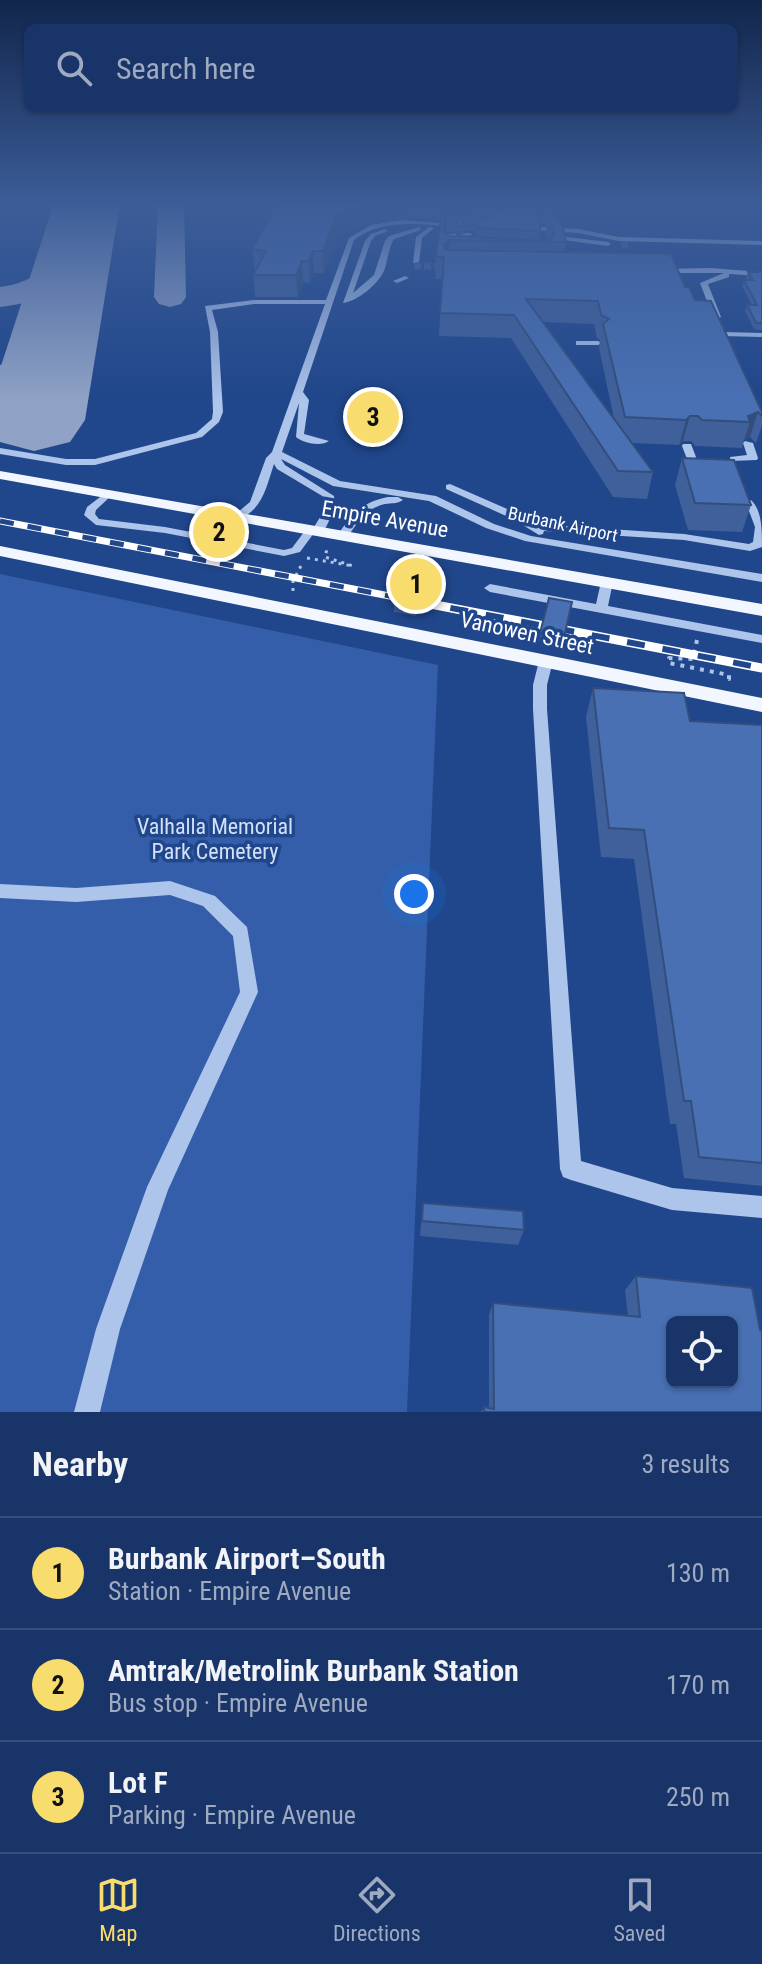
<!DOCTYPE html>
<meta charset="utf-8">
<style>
:root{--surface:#183468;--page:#253f71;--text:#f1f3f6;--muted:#9faac0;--line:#364f7c;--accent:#f9dc6e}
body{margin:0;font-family:"Roboto Condensed",sans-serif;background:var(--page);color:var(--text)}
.controls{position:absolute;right:24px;bottom:24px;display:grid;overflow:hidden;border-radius:12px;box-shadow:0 2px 6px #0004}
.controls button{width:72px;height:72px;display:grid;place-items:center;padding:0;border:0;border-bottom:2px solid var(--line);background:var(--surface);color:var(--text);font:40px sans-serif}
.you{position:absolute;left:414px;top:894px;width:28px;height:28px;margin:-20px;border:6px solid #fff;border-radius:50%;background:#1a73e8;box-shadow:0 0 0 12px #1a73e833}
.badge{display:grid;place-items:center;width:52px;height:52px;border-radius:50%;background:var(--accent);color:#111;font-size:26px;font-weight:700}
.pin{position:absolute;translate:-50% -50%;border:4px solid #fff;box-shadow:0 2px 8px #0006}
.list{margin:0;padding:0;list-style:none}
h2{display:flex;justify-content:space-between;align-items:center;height:104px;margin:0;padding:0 32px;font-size:34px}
h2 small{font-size:26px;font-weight:400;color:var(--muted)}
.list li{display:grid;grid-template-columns:52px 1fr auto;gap:24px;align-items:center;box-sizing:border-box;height:112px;padding:0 32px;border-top:2px solid var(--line)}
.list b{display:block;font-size:30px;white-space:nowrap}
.list p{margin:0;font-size:26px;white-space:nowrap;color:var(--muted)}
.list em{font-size:26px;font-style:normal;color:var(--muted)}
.icon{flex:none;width:44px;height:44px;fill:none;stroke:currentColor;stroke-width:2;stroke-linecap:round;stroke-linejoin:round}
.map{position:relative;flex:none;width:762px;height:1412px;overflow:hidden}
.search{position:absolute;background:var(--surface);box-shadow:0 2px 6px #0004;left:24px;right:24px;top:24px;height:88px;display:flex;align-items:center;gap:20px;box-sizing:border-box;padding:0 28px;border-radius:12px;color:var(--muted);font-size:30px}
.sheet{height:440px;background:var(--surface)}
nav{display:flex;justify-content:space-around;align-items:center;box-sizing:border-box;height:112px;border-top:2px solid var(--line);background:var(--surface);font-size:22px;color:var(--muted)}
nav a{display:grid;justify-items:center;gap:4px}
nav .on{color:var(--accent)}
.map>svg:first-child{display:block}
.green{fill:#345ea9}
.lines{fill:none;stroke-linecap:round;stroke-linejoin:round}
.taxiway{fill:#90a2c5;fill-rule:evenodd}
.runway{fill:#90a2c5;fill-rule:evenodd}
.minor-tunnel{stroke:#41629c;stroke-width:7;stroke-dasharray:7 3;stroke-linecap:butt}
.path-far1{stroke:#adc4eb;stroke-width:3;stroke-dasharray:3 5;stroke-linecap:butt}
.path{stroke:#adc4eb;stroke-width:4;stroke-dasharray:4 6;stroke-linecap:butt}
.minor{fill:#adc4eb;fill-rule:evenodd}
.major{fill:#f2f6fe;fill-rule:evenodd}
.rail-far1-casing{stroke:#fff;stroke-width:7}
.rail-casing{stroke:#fff;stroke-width:9}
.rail-far1{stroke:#20468b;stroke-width:5;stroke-dasharray:14;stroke-linecap:butt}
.rail{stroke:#20468b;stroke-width:6;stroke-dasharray:18;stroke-linecap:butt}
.wall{fill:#3f609a;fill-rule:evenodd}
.shaded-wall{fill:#334e7d}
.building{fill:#4970b3;stroke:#334e7d;stroke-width:2;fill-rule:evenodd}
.labels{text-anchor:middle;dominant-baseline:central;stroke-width:7;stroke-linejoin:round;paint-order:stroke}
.far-street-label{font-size:18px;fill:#fff;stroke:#20468b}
.street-label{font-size:22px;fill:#fff;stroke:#20468b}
.park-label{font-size:22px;fill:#d2e0f8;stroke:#20468b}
</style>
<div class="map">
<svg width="762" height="1412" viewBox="0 0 762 1412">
<rect width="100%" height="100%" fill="#20468b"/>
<path class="green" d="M0 574 438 665 407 1412H0Z"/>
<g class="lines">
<path class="taxiway" d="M158 203H184L186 297 181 304 170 307 159 304 154 297Z
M72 259 83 262 87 268C69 295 30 303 0 307V287C33 283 46 265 72 259Z
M51 342 64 345 69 353C53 376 26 383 0 389V365C18 359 33 347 51 342Z"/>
<path class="runway" d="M54 203H120L85 420 70 442 34 451 0 442V369Z"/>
<path class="minor-tunnel" d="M621 245H630
M414 266H448"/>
<path class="path-far1" d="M307 558 353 566 325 557 327 549
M293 591V581L302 564"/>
<path class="path" d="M697 640 693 659 669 658V663L729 675V679L725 678"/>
<path class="minor" d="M402 220 462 225 459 227C424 225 384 217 354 240L303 392 309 400 304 434 329 441C321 447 303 443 296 437L299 403 282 452 340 481 436 496 494 524 531 536 762 574V582L525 541 486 528 429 501 333 486 281 459 285 465 334 496 335 509 324 531 322 533H314L300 552 284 556 165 533 96 525 84 515 87 507 108 491 113 494 96 510 95 514 99 519 165 527 284 550 292 548 307 528 314 527 325 509 324 497 277 469 274 464C266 488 263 509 238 520L232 517 250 502 266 458 272 452 325 304H254L212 310 218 332 223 412 219 422 202 437 95 465H66L0 454V448L66 459H95L196 433 212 419 213 412 210 332 205 306 254 300H326L349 238 371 225Z
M523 226 578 229 619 237 762 241V245L619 241 578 233 521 229Z
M419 227 421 230 394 239C388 249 388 260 384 271 378 284 358 301 343 303L365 241 371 234 385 229 388 231 375 236 371 241 353 293 374 275 385 241 389 236Z
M429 227 434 228 422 238 419 262 413 263 416 237Z
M448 234 470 233 473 235 453 237V254L450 256 447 254Z
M558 236 608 242 611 244 608 246 556 239Z
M710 268 762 272V276L729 274V277L708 284 721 317 717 319 713 317 700 283 724 273H660L656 271 660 269Z
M405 276 409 278 397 283 393 281Z
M724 332 762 333V337L721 336 720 334Z
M576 341H598L602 343 598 345H576Z
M745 441 753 443 758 458 757 460 730 461V457L747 455 743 443Z
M683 444H691L696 457 695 459H687L682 446Z
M450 484 521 515 535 524 684 534 749 544 753 542 755 527 746 503 751 500C762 510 762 530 762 547L750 551 684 540 544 531 543 534 539 535 513 519 446 489V485Z
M388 497H398L403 500C397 504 392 503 385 504 366 508 357 523 347 538H339L337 536C351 515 362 502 388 497Z
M607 578 613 582 608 606 762 635V643L490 592 484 588 490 584 596 604 601 582Z
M546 657 553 661 547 685V709L581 1161 672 1188 762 1196V1218L672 1210 571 1180 563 1177 560 1169 533 709V685L539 661Z
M170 881 215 896 247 927 258 992 168 1190 120 1329 100 1412H74L96 1329 147 1187 240 992 233 936 203 906 170 895 76 902 0 898V884L76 888Z"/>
<path class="major" d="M0 471 762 604V616L0 479Z
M0 546 762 698V712L0 556Z"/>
<defs>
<path id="rail-far1" d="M0 521 426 603"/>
<path id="rail" d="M415 601 762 668"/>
</defs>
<use href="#rail-far1" class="rail-far1-casing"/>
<use href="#rail" class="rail-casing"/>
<use href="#rail-far1" class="rail-far1"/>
<use href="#rail" class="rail"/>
</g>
<path class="wall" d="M277 203H559L558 220 566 242 564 252 685 287 695 300 762 412V426L756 443 750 437 744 440 742 448 695 446 691 441H683L679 445 632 443 653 472 647 499 613 497 511 338 439 336 442 279H435L436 257 441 219 407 218 370 223 338 235 324 273H314L310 283 303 282 298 297H255L253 275 255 271 252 249 268 220V216ZM541 223 547 224 546 234 548 241H539ZM463 231H476V238L463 237ZM446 232H456V237L449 236 446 233ZM543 322 594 324 597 338 600 340 599 348 614 419Z
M748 272H762V330L754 329 745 311 747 305H752L742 286 744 280H747L746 278Z
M682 458 751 505 742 532 688 530 675 485Z
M434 575 416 616 394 612V605Z
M572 602 562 645 538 641 540 633Z
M593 688 690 721 762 725V1186L684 1178 676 1124H670L634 859 601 857 586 717Z
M423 1203 524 1230 518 1245 420 1236Z
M636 1276 760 1330 762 1412H481L484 1407 489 1408V1315L493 1303 628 1316 625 1290Z"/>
<path class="shaded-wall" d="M369 203H407V218L370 223 338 235 324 273 323 251 337 215Z
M447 212 446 232 442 252 443 231Z
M449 240 448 261 444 245Z
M313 251 314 273 310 283 309 261Z
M302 261 303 282 298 297 296 275Z
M758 412 750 437 744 440 750 422 748 416Z
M690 416 683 441 679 445 686 420Z
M434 567V575L416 616V609Z"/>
<path class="building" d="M277 203H369L337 215 323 251H313L309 261H302L296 275H253L266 251 252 249 271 216H268Z
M442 210 484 211 447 212 443 231 449 236 547 241 554 236 549 214H559L556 219 562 222 566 242 449 240 444 245 446 250 671 254 685 287H689L695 300 711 301 762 412V416L758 412 748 416 750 422 702 420 698 416H690L686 420 625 417 603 324 609 319 601 315 598 301 526 299 653 472 618 471 514 315 440 313 444 257H436Z
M491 211 543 213 539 216 540 231 477 228V219L489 218Z
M457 219H464V227L456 226Z
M748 272H762V323H756L747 305H757L744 280H753Z
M682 458 734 460 751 505 695 503Z
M413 563 434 567 416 609 394 605Z
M549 598 572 602 564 637 540 633Z
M593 688 684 693 690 721 762 725V1163L699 1157 691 1101H684L644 830 609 828Z
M423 1203 523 1211 524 1230 422 1221Z
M636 1276 752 1288 760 1330 762 1331V1412H484V1407L494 1409 493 1303 640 1317ZM672 1322H732V1382H672Z"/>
<linearGradient id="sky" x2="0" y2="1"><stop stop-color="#12264c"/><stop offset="0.51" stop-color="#3c5d98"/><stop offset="1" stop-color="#3c5d98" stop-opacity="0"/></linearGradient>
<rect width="762" height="401" fill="url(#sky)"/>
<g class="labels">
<g class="far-street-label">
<text transform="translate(563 524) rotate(12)">Burbank Airport</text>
</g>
<g class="street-label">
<text transform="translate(385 519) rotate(10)">Empire Avenue</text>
<text transform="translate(527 633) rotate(12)">Vanowen Street</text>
</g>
<g class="park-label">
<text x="215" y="826">Valhalla Memorial<tspan x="215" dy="25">Park Cemetery</tspan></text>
</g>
</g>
</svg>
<div class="controls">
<button><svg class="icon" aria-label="locate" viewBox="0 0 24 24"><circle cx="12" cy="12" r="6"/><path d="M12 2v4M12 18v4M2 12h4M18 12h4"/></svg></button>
</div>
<div class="you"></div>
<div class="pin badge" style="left:416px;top:584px">1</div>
<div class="pin badge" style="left:219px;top:532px">2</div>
<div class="pin badge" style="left:373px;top:417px">3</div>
<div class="search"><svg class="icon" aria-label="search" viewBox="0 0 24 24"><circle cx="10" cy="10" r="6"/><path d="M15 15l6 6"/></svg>Search here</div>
</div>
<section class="sheet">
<h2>Nearby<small>3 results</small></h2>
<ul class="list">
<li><span class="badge">1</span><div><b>Burbank Airport–South</b><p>Station · Empire Avenue</p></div><em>130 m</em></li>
<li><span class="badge">2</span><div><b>Amtrak/Metrolink Burbank Station</b><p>Bus stop · Empire Avenue</p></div><em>170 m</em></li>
<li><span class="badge">3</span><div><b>Lot F</b><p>Parking · Empire Avenue</p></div><em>250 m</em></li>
</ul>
</section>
<nav>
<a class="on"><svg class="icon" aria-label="map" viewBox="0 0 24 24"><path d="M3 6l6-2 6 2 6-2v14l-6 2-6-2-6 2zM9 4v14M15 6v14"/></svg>Map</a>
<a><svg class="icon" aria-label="directions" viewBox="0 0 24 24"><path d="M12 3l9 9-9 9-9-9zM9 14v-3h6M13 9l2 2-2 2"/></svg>Directions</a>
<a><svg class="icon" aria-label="saved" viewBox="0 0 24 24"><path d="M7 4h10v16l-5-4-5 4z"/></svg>Saved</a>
</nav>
